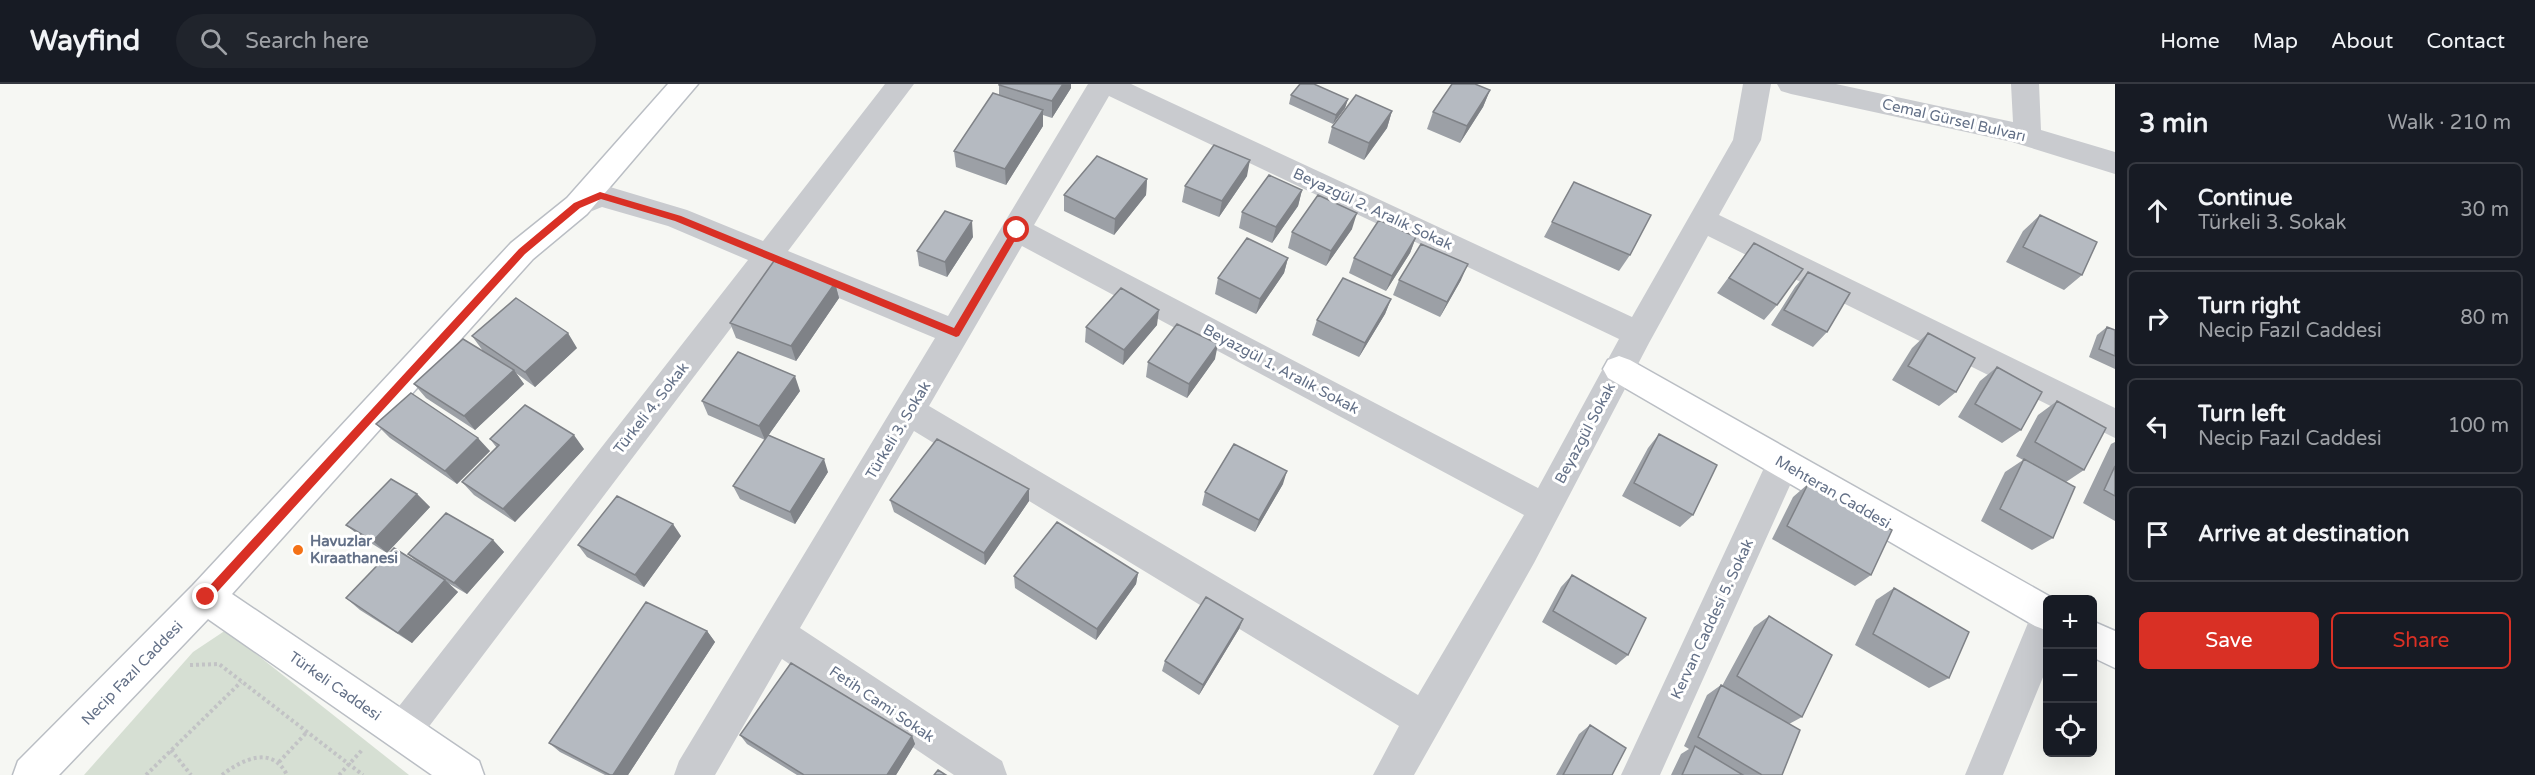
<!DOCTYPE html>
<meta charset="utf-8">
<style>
:root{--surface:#171b24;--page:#20242c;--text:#f1f3f6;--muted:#9ea1a6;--line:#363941;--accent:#d93025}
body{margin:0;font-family:"Varela Round",sans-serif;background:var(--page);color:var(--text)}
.controls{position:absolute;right:18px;bottom:18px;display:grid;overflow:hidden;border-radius:9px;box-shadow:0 6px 24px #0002}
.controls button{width:54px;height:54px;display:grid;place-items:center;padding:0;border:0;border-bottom:2px solid var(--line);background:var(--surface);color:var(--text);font:30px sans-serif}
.stop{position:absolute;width:18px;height:18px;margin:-14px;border:4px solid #d93025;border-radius:50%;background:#fff}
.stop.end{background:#d93025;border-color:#fff;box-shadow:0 2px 6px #0008}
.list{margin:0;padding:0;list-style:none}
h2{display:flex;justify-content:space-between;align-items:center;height:78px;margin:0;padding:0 24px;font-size:26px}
h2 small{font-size:20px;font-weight:400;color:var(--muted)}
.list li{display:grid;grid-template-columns:39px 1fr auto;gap:18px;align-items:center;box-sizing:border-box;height:96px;margin:0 12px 12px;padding:0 12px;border:2px solid var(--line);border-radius:9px}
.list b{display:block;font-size:22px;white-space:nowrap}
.list p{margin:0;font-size:20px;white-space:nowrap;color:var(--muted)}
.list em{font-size:20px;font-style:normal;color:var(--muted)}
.actions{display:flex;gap:12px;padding:18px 24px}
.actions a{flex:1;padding:14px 0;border:2px solid var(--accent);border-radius:9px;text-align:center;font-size:21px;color:var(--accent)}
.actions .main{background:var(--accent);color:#fff}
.icon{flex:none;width:33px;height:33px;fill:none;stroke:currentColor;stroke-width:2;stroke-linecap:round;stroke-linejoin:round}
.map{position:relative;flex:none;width:2115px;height:691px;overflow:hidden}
header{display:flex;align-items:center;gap:36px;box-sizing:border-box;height:84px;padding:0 30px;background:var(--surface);border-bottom:2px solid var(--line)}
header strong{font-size:28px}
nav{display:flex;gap:33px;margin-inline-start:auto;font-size:21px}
.search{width:420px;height:54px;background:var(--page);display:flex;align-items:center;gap:15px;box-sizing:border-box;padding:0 21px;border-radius:33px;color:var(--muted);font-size:22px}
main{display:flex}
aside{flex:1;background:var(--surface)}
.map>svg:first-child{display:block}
.green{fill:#d6dfd3}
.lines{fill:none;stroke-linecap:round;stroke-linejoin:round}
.secondary-casing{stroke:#babec4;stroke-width:3}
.path{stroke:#c2c3c5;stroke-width:4;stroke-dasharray:3 3;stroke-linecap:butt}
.street{fill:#c9cbcf;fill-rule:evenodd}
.secondary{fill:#fff;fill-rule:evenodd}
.wall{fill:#9ca0a6}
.shaded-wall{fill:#7f8287}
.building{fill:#b5bac1;stroke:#7f8287;stroke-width:1.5}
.route{fill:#d93025}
.poi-dot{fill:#f47116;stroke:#fff;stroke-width:2}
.labels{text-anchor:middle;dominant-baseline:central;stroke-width:6;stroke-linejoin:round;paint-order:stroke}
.street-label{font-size:15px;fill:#637087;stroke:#fff}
.poi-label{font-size:15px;font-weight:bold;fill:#637087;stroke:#fff;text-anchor:start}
</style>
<header>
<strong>Wayfind</strong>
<div class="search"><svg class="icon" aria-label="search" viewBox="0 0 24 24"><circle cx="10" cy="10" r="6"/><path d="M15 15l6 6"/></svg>Search here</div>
<nav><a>Home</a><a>Map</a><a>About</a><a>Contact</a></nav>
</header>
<main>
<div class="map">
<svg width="2115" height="691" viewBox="0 0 2115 691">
<rect width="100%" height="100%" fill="#f6f7f3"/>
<path class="green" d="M226 546 409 691H84L193 568Z"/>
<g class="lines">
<defs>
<path id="secondary" d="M668 0H698L587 130 533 175 232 510 479 677 484 691H432L208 535 59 691H13L18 677 193 501 511 159 567 114Z
M1619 272 1630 276 2056 516H2048V547L2035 542 1608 294 1603 285 1608 276Z
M2092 537 2115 547V584L2092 573Z"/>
</defs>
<use href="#secondary" class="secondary-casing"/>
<path class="path" d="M190 581 219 580 363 691
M171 666 191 691
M279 678 307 648
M146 691 241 598
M222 691C243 675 272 661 287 691
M339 691 363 665"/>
<path class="street" d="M885 0H914L788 167 948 232 1088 0H1131L1632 233 1733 56 1743 0H1771L1761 56 1719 131 2115 324V354L1708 152 1649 259 1534 479 1414 691H1373L1399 642 914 347 800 544 1002 677 1007 691H954L782 575 715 691H674L679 677 935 254 774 187 415 661 402 667 389 661 383 648 389 635 748 176 668 142 602 123 577 133 567 130 562 122 567 114 600 100 687 126 763 157ZM1109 12 1619 255 1538 404 1034 141ZM1022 162 1524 431 1418 611 929 322Z
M1777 0H1836L2013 38 2011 0H2039L2041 46 2115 68V90L2012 58 1791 10 1781 7Z
M1783 364 1795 369 1800 379 1660 691H1621L1771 369Z
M2048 517V581L2003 691H1965L2035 522Z"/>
<use href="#secondary" class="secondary"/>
</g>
<path class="wall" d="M999 1 1071 4 1052 34 1043 31V42L1006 101 956 83 954 67 999 11Z
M1490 6 1483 23 1460 59 1427 45 1433 28Z
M1291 11 1348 15 1345 24 1333 40 1289 20Z
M1392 27 1387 44 1364 76 1328 59 1332 43Z
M1247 92 1219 133 1182 118 1185 102Z
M1147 95 1146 111 1114 151 1064 127V111Z
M1574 98 1630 171 1619 187 1544 153Z
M1302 106 1298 122 1272 159 1239 144 1242 128Z
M2040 131 2082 191 2064 206 2006 178 2023 147Z
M1352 145 1326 182 1288 164 1292 148Z
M973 153 947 193 919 182 917 167Z
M1416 153 1410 169 1386 207 1349 189 1354 174Z
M1754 159 1777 221 1764 236 1717 209Z
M1288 174 1284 189 1256 230 1215 210 1218 194Z
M1808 188 1827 248 1813 263 1771 241 1795 203Z
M1399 196H1461L1440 233 1393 211Z
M835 199 839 214 796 277 736 254 730 239Z
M1391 215 1385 230 1359 273 1312 251 1317 236Z
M1157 241 1123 281 1085 258 1086 243Z
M2107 243 2115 246V285L2089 273 2097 251Z
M1928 249 1956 308 1939 322 1892 296 1912 264Z
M472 252 577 264 535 303 516 289 524 300 475 346 426 314 414 300 483 267Z
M1215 275 1187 314 1146 293 1148 278Z
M1997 283 2021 346 2002 359 1958 333 1980 297Z
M800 307 765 356 708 331 702 317Z
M2057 317 2084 386 2066 398 2053 454 2032 466 1981 437 2005 388 2023 376 2016 372 2038 331Z
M376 340 490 367 457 400 390 354Z
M1659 350 1693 431 1680 443 1622 412 1648 364Z
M490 355 584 365 515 438 474 411 462 398 497 364Z
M2115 358V437L2083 419 2111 360Z
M828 388 795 440 740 415 733 402Z
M1283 400 1255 448 1202 421 1205 408Z
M1808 400 1871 491 1855 502 1772 455 1793 413Z
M417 410 430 423 387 469 361 453 346 441Z
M890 416 1029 417 985 481 894 428Z
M681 452 644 503 587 473 578 461Z
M493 456 504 468 467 510 448 499 458 508 412 559 360 526 346 514 417 478 408 470Z
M1138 489 1136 500 1096 556 1015 504 1014 492Z
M1572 491 1628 571 1616 581 1542 538 1561 503Z
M1894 504 1949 594 1929 604 1855 561 1876 516Z
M1769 532 1802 633 1789 640 1782 691H1671L1681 670 1689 665 1684 662 1707 611 1721 601 1722 602 1754 543Z
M1243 535 1239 545 1199 611 1162 587 1165 577Z
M707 547 715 558 628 691H605L560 668 549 659Z
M1590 641 1612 691H1556L1579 650Z
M740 651 912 652 915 660 896 691H797L747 660Z"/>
<path class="shaded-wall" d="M1063 0H1071V4L1052 34V17Z
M1490 6 1483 23 1460 59 1467 42Z
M1348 15 1345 24 1333 40 1336 31Z
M1043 26V42L1006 101 1005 85Z
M1392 27 1387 44 1364 76 1369 59Z
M1250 76 1247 92 1219 133 1222 117Z
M1147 95 1146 111 1114 151 1115 135Z
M1302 106 1298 122 1272 159 1276 143Z
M1357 129 1352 145 1326 182 1331 167Z
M972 137 973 153 947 193 945 178Z
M1416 153 1410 169 1386 207 1392 192Z
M1288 174 1284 189 1256 230 1260 215Z
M1468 180 1461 196 1440 233 1447 218Z
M835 199 839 214 796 277 791 262Z
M1391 215 1385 230 1359 273 1365 259Z
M1159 226 1157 241 1123 281 1124 266Z
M568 249 577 264 535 303 525 288Z
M1218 260 1215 275 1187 314 1189 300Z
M514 286 524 300 475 346 464 332Z
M795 292 800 307 765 356 759 342Z
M574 351 584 365 515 438 503 425Z
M478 354 490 367 457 400 445 387Z
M824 375 828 388 795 440 790 428Z
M1287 387 1283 400 1255 448 1259 436Z
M1029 405V417L985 481 984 469Z
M417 410 430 423 387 469 373 457Z
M673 440 681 452 644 503 635 491Z
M493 456 504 468 467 510 454 499Z
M1138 489 1136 500 1096 556 1097 545Z
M445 496 458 508 412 559 398 549Z
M1243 535 1239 545 1199 611 1203 601Z
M707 547 715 558 628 691H613Z
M912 652 915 660 896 691H887Z"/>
<path class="building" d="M999 0H1063L1052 17 999 1Z
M1300 0H1314L1348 15 1336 31 1291 11Z
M1452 0H1475L1490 6 1467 42 1433 28Z
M993 9 1043 26 1005 85 954 67Z
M1356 11 1392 27 1369 59 1332 43Z
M1214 61 1250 76 1222 117 1185 102Z
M1097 72 1147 95 1115 135 1064 111Z
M1269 91 1302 106 1276 143 1242 128Z
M1574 98 1651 131 1630 171 1552 138Z
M1318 111 1357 129 1331 167 1292 148Z
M945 127 972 137 945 178 917 167Z
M2040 131 2097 158 2082 191 2023 163Z
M1379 136 1416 153 1392 192 1354 174Z
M1247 154 1288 174 1260 215 1218 194Z
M1754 159 1803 185 1777 221 1729 194Z
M1421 160 1468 180 1447 218 1399 196Z
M774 177 835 199 791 262 730 239Z
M1808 188 1850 209 1827 248 1784 226Z
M1343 194 1391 215 1365 259 1317 236Z
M1121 204 1159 226 1124 266 1086 243Z
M516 214 568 249 525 288 472 252Z
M1177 240 1218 260 1189 300 1148 278Z
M2107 243 2115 246V272L2099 265Z
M1928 249 1975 274 1956 308 1908 282Z
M463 255 514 286 464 332 414 300Z
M738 268 795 292 759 342 702 317Z
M1997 283 2042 308 2021 346 1975 320Z
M411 309 478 354 445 387 376 340Z
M2057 317 2106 344 2084 386 2035 358Z
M525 321 574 351 503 425 462 398 499 361 490 355Z
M1659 350 1717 381 1693 431 1634 399Z
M768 351 824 375 790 428 733 402Z
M937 355 1029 405 984 469 890 416Z
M1234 360 1287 387 1259 436 1205 408Z
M2024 375 2075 403 2053 454 2000 425Z
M2115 382V412L2104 406Z
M391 395 417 410 373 457 346 441Z
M1808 400 1892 446 1871 491 1787 442Z
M617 412 673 440 635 491 578 461Z
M446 429 493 456 454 499 408 470Z
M1057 438 1138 489 1097 545 1014 492Z
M394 464 445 496 398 549 346 514Z
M1572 491 1646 534 1628 571 1553 527Z
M1894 504 1969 548 1949 594 1873 550Z
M1206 513 1243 535 1203 601 1165 577Z
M646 518 707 547 613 691H610L549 659Z
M1769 532 1832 571 1802 633 1737 592Z
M791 579 912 652 887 691H804L740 651Z
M1721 601 1800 646 1782 691H1762L1698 653Z
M1590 641 1626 664 1612 691H1563Z
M1695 662 1743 691H1682Z
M938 686 946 691H934Z"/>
<path class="route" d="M600 108 681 132 954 244 1014 143H1020L1021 146 959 252 956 253 675 137 601 115 580 124 525 170 210 516H203V509L519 165 574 119Z"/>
<circle class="poi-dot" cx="298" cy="466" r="6"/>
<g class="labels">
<g class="street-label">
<text transform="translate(1954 36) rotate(13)">Cemal Gürsel Bulvarı</text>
<text transform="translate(1373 125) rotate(25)">Beyazgül 2. Aralık Sokak</text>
<text transform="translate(1281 285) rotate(28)">Beyazgül 1. Aralık Sokak</text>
<text transform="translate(651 324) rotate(-52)">Türkeli 4. Sokak</text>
<text transform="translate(898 346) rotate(-59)">Türkeli 3. Sokak</text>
<text transform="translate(1585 349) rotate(-62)">Beyazgül Sokak</text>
<text transform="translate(1833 408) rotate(30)">Mehteran Caddesi</text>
<text transform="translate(1712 535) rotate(-65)">Kervan Caddesi 5. Sokak</text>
<text transform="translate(132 589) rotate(-46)">Necip Fazıl Caddesi</text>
<text transform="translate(335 602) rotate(35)">Türkeli Caddesi</text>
<text transform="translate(882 620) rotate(34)">Fetih Cami Sokak</text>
</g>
<g class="poi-label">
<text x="310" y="457">Havuzlar<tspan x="310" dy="17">Kıraathanesi</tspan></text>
</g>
</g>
</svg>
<div class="controls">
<button>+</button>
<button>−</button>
<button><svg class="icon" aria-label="locate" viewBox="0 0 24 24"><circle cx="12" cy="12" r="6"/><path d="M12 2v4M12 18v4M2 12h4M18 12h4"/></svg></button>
</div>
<div class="stop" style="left:1017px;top:146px"></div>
<div class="stop end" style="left:206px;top:513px"></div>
</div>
<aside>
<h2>3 min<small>Walk · 210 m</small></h2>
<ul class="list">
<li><svg class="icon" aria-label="ahead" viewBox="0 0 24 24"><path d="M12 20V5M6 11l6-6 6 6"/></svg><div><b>Continue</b><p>Türkeli 3. Sokak</p></div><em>30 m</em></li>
<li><svg class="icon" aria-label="right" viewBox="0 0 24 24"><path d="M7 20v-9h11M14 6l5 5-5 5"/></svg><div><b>Turn right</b><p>Necip Fazıl Caddesi</p></div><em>80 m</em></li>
<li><svg class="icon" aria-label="left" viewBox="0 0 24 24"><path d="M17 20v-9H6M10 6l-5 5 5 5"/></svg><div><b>Turn left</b><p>Necip Fazıl Caddesi</p></div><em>100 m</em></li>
<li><svg class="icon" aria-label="arrive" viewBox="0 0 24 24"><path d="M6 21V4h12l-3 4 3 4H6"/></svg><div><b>Arrive at destination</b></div></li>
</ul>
<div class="actions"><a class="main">Save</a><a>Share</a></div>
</aside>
</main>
